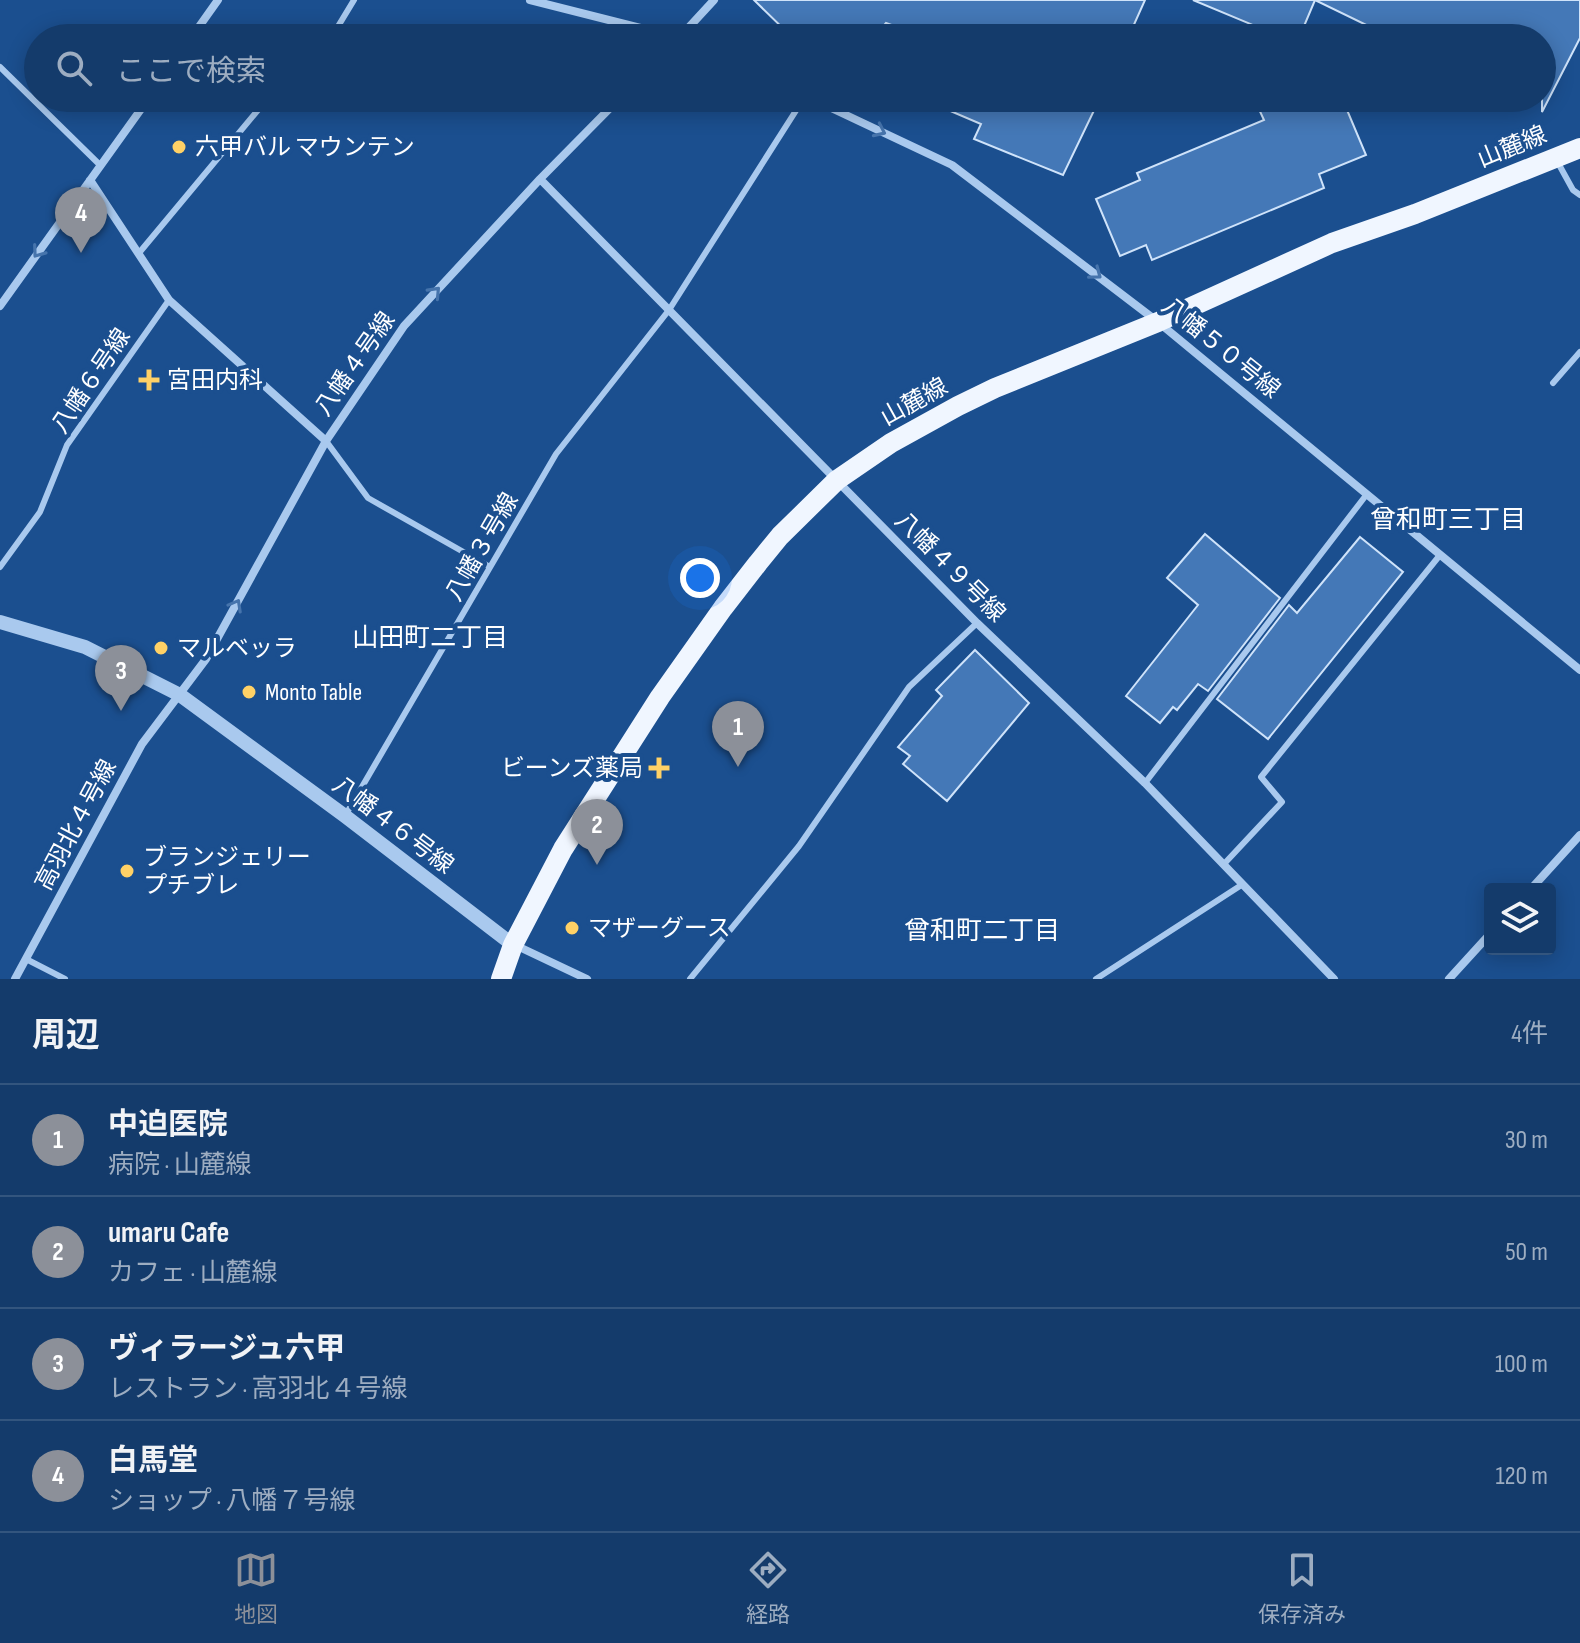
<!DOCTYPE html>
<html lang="ja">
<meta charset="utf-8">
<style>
:root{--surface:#143b6b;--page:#214673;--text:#f1f3f6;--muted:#9dadc1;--line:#33557e;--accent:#8c9099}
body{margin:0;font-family:"Sofia Sans Condensed","Noto Sans JP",sans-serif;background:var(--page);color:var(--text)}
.controls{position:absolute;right:24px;bottom:24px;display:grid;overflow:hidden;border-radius:8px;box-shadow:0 4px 20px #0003}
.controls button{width:72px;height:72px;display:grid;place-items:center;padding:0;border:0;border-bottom:2px solid var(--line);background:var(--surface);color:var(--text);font:40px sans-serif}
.you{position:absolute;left:700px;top:578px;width:28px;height:28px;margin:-20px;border:6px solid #fff;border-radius:50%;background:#1a73e8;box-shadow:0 0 0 12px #1a73e833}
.badge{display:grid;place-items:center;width:52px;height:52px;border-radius:50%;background:var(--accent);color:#fff;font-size:26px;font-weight:700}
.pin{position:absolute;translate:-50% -66px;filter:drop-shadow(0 2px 4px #0008)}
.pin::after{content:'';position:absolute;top:42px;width:28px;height:24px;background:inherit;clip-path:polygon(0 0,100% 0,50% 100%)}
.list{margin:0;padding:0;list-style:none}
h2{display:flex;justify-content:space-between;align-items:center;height:104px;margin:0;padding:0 32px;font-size:34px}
h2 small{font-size:26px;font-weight:400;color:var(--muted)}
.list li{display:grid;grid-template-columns:52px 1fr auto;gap:24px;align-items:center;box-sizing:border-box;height:112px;padding:0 32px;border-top:2px solid var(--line)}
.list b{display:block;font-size:30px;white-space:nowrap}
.list p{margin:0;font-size:26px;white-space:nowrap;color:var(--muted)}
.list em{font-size:26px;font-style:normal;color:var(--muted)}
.icon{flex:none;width:44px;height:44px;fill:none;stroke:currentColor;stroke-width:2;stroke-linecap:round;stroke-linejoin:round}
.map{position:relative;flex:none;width:1580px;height:979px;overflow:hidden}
.search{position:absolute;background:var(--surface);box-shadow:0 4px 20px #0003;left:24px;right:24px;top:24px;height:88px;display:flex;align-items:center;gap:20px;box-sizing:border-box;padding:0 28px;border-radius:44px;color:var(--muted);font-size:30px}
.sheet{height:552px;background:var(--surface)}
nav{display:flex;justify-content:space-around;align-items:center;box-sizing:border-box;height:112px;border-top:2px solid var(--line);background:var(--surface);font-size:22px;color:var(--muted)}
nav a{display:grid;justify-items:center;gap:4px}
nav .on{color:var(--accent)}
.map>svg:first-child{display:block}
.building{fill:#4478b7;stroke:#cfe3fa;stroke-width:2}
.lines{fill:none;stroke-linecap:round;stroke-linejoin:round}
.service{stroke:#a9c9ee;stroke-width:6}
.minor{stroke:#a9c9ee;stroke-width:8}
.tertiary{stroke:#a9c9ee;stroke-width:14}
.primary{stroke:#f0f6ff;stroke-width:20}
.oneway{stroke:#4674ac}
.poi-dot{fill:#ffd166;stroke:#1b4f8f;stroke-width:3}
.labels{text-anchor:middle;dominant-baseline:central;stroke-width:8;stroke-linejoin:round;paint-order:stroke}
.poi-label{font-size:24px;fill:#fff;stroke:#1b4f8f;text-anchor:start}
.street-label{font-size:24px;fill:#fff;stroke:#1b4f8f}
.neighbourhood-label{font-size:26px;fill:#fff;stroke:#1b4f8f}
</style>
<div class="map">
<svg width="1580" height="979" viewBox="0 0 1580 979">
<rect width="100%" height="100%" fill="#1b4f8f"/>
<path class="building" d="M754 0H1145L1128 38H927L886 23 873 38H793Z
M1193 0H1580V38L1542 112V38H1464L1435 30 1431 38H1393L1315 0 1299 38H1284Z
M920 98H1100L1063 175 974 139 981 124Z
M1275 98H1342L1366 155 1319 174 1324 188 1152 260 1146 245 1120 256 1096 199 1140 180 1137 173 1264 120 1257 105Z
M1205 534 1280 598 1208 691 1198 684 1177 710 1173 707 1160 723 1126 696 1198 605 1167 578Z
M1360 537 1403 572 1268 739 1217 699 1289 605 1297 613Z
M975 650 1029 703 947 801 903 764 910 756 898 747 942 696 936 690Z"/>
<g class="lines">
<path class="service" d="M331 38 354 0
M0 67 101 166
M1557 161 1573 190 1580 195
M139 253 268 98
M1553 383 1580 352
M326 441 368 498 490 567
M0 567 40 512 67 445 169 300
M1145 783 1367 494
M345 816 556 454 669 310 804 98
M1224 864 1282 802 1261 777 1440 555
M26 959 65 979
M690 979 799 846 909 687 977 623
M1096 979 1243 884"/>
<path class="minor" d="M530 0 680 38
M191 38 218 0
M679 38 714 0
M810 98 952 165 1158 322 1580 670
M540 179 977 623 1145 783 1334 979
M90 180 169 300 326 441
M0 306 149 98
M1531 889 1580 835
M515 945 587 979
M15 979 142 744 206 659 326 441 404 326 540 179 620 98
M1449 979 1490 934"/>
<path class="tertiary" d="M0 622 85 647 180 695 345 816 513 945"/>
<path class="primary" d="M501 979 513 945 563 849 660 697 723 608 758 563 780 536 837 480 891 443 958 406 995 388 1158 322 1332 243 1415 214 1580 148"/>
</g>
<defs><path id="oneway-chevron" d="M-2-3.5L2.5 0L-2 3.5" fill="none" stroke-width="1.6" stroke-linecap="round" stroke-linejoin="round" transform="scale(2)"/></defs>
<g class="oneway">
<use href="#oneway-chevron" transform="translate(880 131) rotate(25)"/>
<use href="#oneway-chevron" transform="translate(38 252) rotate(126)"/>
<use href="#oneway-chevron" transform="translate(1096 274) rotate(37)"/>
<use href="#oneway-chevron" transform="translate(435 292) rotate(-47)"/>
<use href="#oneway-chevron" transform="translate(236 605) rotate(-61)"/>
</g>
<g class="poi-dot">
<circle cx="179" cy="147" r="8"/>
<path d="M145 368h8v8h8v8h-8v8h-8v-8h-8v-8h8z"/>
<circle cx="161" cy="648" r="8"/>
<circle cx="249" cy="692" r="8"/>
<path d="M655 756h8v8h8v8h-8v8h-8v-8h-8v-8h8z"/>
<circle cx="127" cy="871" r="8"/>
<circle cx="572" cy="928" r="8"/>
</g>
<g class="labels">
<g class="poi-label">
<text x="195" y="147">六甲バル マウンテン</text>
<text x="167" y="380">宮田内科</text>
<text x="177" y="648">マルベッラ</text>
<text x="265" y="692">Monto Table</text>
<text x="643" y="768" text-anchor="end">ビーンズ薬局</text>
<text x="143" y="857">ブランジェリー<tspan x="143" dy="28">プチブレ</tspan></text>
<text x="588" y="928">マザーグース</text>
</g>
<g class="street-label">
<text transform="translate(1512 147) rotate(-22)">山麓線</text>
<text transform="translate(1221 348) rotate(39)">八幡５０号線</text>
<text transform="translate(355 364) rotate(-55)">八幡４号線</text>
<text transform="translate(91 381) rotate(-56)">八幡６号線</text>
<text transform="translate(914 402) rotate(-29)">山麓線</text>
<text transform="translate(482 547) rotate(-60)">八幡３号線</text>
<text transform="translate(950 567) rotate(45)">八幡４９号線</text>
<text transform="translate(76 825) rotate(-62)">高羽北４号線</text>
<text transform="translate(393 825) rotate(37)">八幡４６号線</text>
</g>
<g class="neighbourhood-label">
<text x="1448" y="520">曾和町三丁目</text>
<text x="430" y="638">山田町二丁目</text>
<text x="982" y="931">曾和町二丁目</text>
</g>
</g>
</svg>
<div class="controls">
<button><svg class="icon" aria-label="layers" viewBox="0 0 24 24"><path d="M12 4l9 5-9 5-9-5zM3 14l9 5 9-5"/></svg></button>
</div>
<div class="you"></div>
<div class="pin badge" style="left:738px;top:767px">1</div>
<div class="pin badge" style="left:597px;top:865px">2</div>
<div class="pin badge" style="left:121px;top:711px">3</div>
<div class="pin badge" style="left:81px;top:253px">4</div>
<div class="search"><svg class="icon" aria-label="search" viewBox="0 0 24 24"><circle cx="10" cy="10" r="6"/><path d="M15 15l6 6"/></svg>ここで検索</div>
</div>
<section class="sheet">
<h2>周辺<small>4件</small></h2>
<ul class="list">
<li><span class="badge">1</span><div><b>中迫医院</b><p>病院 · 山麓線</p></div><em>30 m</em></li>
<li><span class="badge">2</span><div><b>umaru Cafe</b><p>カフェ · 山麓線</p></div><em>50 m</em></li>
<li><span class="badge">3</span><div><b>ヴィラージュ六甲</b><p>レストラン · 高羽北４号線</p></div><em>100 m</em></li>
<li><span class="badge">4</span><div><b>白馬堂</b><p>ショップ · 八幡７号線</p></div><em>120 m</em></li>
</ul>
</section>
<nav>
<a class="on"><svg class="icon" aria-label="map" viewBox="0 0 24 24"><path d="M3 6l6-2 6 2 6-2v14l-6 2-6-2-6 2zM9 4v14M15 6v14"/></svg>地図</a>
<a><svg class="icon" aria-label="directions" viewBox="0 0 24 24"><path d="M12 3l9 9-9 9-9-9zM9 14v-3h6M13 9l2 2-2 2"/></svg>経路</a>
<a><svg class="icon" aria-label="saved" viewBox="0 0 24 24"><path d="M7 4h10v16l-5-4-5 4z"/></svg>保存済み</a>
</nav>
